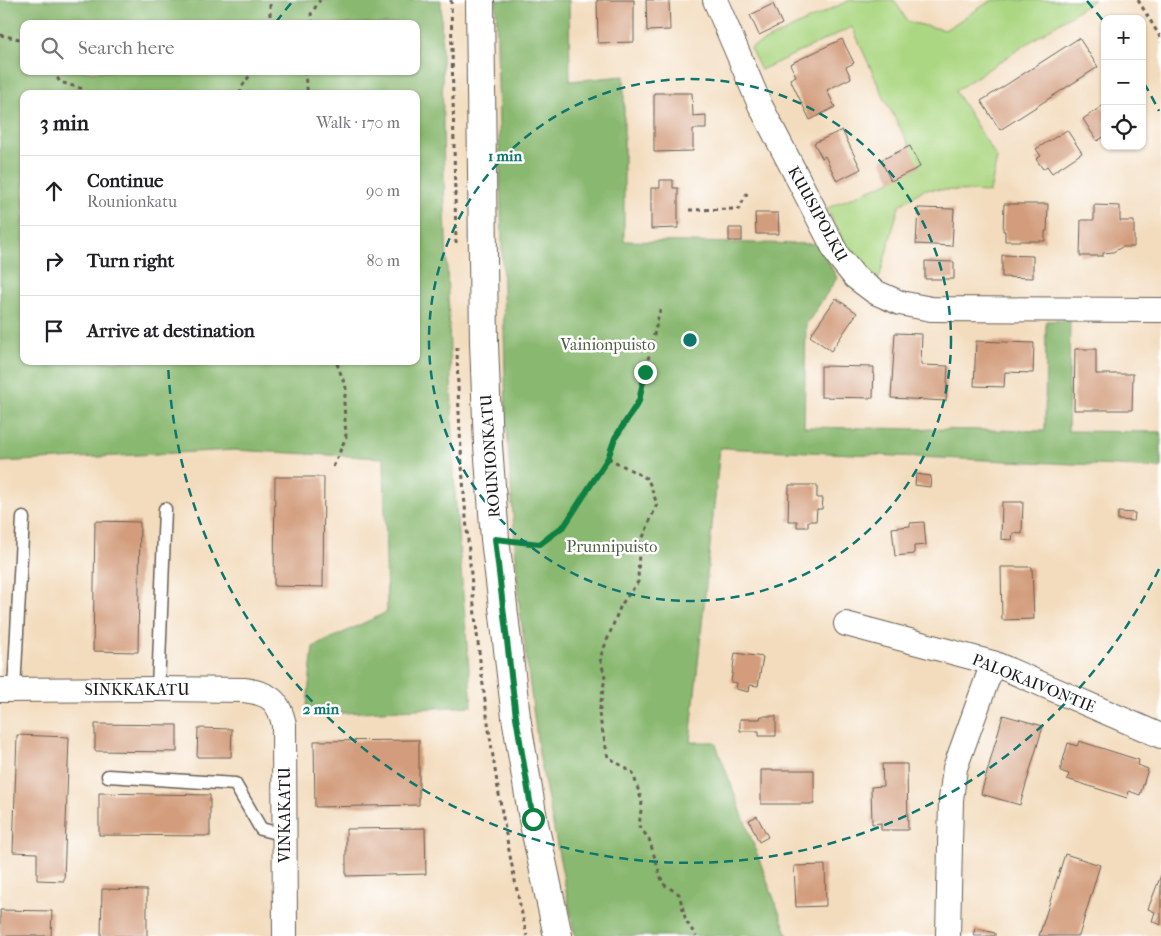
<!DOCTYPE html>
<meta charset="utf-8">
<style>
:root{--surface:#fff;--page:#f6f6f6;--text:#202124;--muted:#757577;--line:#e0e0e0}
body{margin:0;font-family:"IM FELL French Canon",serif;background:var(--page);color:var(--text)}
.controls{position:absolute;right:15px;top:15px;display:grid;overflow:hidden;border-radius:10px;box-shadow:0 1px 4px #0004}
.controls button{width:45px;height:45px;display:grid;place-items:center;padding:0;border:0;border-bottom:1px solid var(--line);background:var(--surface);color:var(--text);font:25px sans-serif}
.stop{position:absolute;width:15px;height:15px;margin:-11px;border:4px solid #0b8043;border-radius:50%;background:#fff}
.stop.end{background:#0b8043;border-color:#fff;box-shadow:0 1px 5px #0008}
.list{margin:0;padding:0;list-style:none}
h2{display:flex;justify-content:space-between;align-items:center;height:65px;margin:0;padding:0 20px;font-size:21px}
h2 small{font-size:16px;font-weight:400;color:var(--muted)}
.list li{display:grid;grid-template-columns:32px 1fr auto;gap:15px;align-items:center;box-sizing:border-box;height:70px;padding:0 20px;border-top:1px solid var(--line)}
.list b{display:block;font-size:19px;white-space:nowrap}
.list p{margin:0;font-size:16px;white-space:nowrap;color:var(--muted)}
.list em{font-size:16px;font-style:normal;color:var(--muted)}
.icon{flex:none;width:28px;height:28px;fill:none;stroke:currentColor;stroke-width:2;stroke-linecap:round;stroke-linejoin:round}
.map{position:relative;flex:none;width:1161px;height:936px;overflow:hidden}
.search{position:absolute;background:var(--surface);box-shadow:0 1px 4px #0004;left:20px;top:20px;width:400px;height:55px;display:flex;align-items:center;gap:12px;box-sizing:border-box;padding:0 18px;border-radius:10px;color:var(--muted);font-size:19px}
.panel{position:absolute;background:var(--surface);box-shadow:0 1px 4px #0004;left:20px;top:90px;width:400px;height:275px;border-radius:10px}
.map>svg:first-child{display:block}
.green{fill:#acd782;stroke:#647a4f}
.forest{fill:#89b870;stroke:#526a46;fill-rule:evenodd}
.building{fill:#d39c7c}
.lines{fill:none;stroke-linecap:round;stroke-linejoin:round}
.service-casing{stroke:#675f54;stroke-width:15}
.minor-casing{stroke:#675f54;stroke-width:26}
.secondary-casing{stroke:#675f54;stroke-width:30}
.path{stroke:#675f54;stroke-width:3;stroke-dasharray:4 4;stroke-linecap:butt}
.service{stroke:#fff;stroke-width:12}
.minor{stroke:#fff;stroke-width:24}
.secondary{stroke:#fff;stroke-width:28}
.route{stroke:#0b8043;stroke-width:6}
.ring{fill:none;stroke:#0f766e;stroke-width:2.5;stroke-dasharray:9 6}
.labels{text-anchor:middle;dominant-baseline:central;stroke-width:5;stroke-linejoin:round;paint-order:stroke}
.street-label{font-size:16px;fill:#1c1c1c;stroke:#fff}
.park-label{font-size:16px;fill:#4e5d40;stroke:#fff}
.centre{fill:#0f766e;stroke:#fff;stroke-width:2.5}
.ring-label{font-size:15px;text-anchor:middle;font-weight:bold;fill:#0f766e;stroke:#fff;stroke-width:5;stroke-linejoin:round;paint-order:stroke}
</style>
<div class="map">
<svg width="1161" height="936" viewBox="0 0 1161 936">
<rect width="100%" height="100%" fill="#fff"/>
<filter id="ink" filterUnits="userSpaceOnUse"><feTurbulence type="fractalNoise" baseFrequency=".02" numOctaves="2"/><feDisplacementMap in="SourceGraphic" scale="10" xChannelSelector="R" yChannelSelector="G"/><feConvolveMatrix kernelMatrix="1 2 1 2 8 2 1 2 1" color-interpolation-filters="sRGB"/></filter>
<filter id="wash" filterUnits="userSpaceOnUse"><feTurbulence type="fractalNoise" baseFrequency=".0096" numOctaves="4" result="noise"/><feDisplacementMap in="SourceGraphic" scale="20" xChannelSelector="R" yChannelSelector="G"/><feGaussianBlur stdDeviation="1.12" result="paint"/><feColorMatrix in="noise" values="0 0 0 0 0 0 0 0 0 0 0 0 0 0 0 0 0 1.4 0 .05"/><feComposite in="paint" operator="in"/></filter>
<g filter="url(#wash)">
<rect width="100%" height="100%" fill="#f3dcbd"/>
<path class="green" d="M850 0H894L908 22 945 30 992 0H1094L955 91 997 158 990 192 924 189 899 206 879 279 863 269 847 249 827 208 891 181 910 146 885 100 852 27 761 70 750 48Z"/>
<path class="forest" d="M0 0H441L444 179 455 495 472 706 306 715 313 647 387 612 384 458 234 450 0 462ZM24 24H416V71H24ZM24 94H416V361H24Z
M496 0H569L570 81 624 76V241L819 244 837 278 806 325 804 427 1045 431 1046 321H1070L1068 431 1161 432V468L720 448 690 742H715L788 936H575L539 754 519 602 506 415Z"/>
<g id="blocks">
<path class="building" d="M597 0H634V42L598 43Z
M646 0H669L670 30 647 31Z
M773 4 782 24 759 35 750 15Z
M1079 38 1098 67 1000 130 981 101Z
M842 39 854 63 846 67 851 78 827 90 835 107 810 120 790 79 796 76 790 64Z
M654 93H692L693 116 706 115V129H693V151L654 152Z
M1102 106 1105 111V136L1097 141 1083 119Z
M842 130 861 169 837 181 825 156 822 158 814 143Z
M1067 130 1082 153 1052 173 1047 166 1043 169 1036 159 1041 156 1036 149Z
M910 146 920 167 891 181 881 160Z
M660 180H673V188H678V228L651 229V188H660Z
M1004 204H1048L1047 231H1045V241H1005V231H1003Z
M1094 205 1120 206V221H1134V247H1122L1113 252 1103 253V256H1080L1081 220H1094Z
M918 208 954 209 952 246 916 244Z
M755 213H778L779 234H756Z
M729 228H742V241H729Z
M1002 255 1033 256V278L1002 277Z
M925 261 954 262V279H925Z
M836 298 857 313 831 351 810 336Z
M895 333 922 334 921 365 948 366 946 401 891 398Z
M976 341 1034 343 1033 373 1005 372 1004 387 974 386Z
M1075 349H1096V374H1133L1132 410H1074Z
M821 366 874 367 873 398 821 397Z
M916 474 931 476 930 487 915 485Z
M275 477H324L323 587 274 586Z
M789 485H817V498H823L822 509H817L816 521H808V527H797V521H788Z
M1002 502H1023L1022 534 1013 533 1012 540 1001 539Z
M1118 512 1135 513 1134 521 1118 520Z
M95 521 140 522 138 652 93 651Z
M924 522 926 545 914 546V554L895 556 892 528 910 526V523Z
M1001 567H1032L1034 619 1002 620Z
M735 653 763 657 758 686 750 685 749 692 736 689 737 683 731 682Z
M1003 715 1043 726 1020 805 981 794Z
M761 716H776V736H759V731H740V719H760Z
M95 724 177 725V752L95 751Z
M198 728 232 729 231 757H197Z
M17 735 69 737 64 881 37 880V853L13 852Z
M419 740V805L315 807 314 741Z
M1079 741 1139 760 1138 765 1148 769 1140 795 1129 791 1127 798 1067 779 1069 774 1060 771 1068 743 1077 746Z
M882 764H907L908 830H881V823L872 824 871 787 883 786Z
M761 770H814V804H761Z
M99 793 210 795V836L99 835Z
M757 816 768 837 759 842 749 820Z
M425 828 426 874 346 876V829Z
M1065 854 1100 865 1079 936H1039Z
M825 865 826 906 796 907 794 866Z
M1161 875V925L1152 921 1155 912 1148 909Z
M102 889 147 890V936H101Z
M0 910 52 911 51 936H0Z
M975 928 995 933V936H973Z"/>
</g>
</g>
<g filter="url(#ink)">
<use href="#blocks" fill-opacity="0" stroke="#675f54" stroke-width="1"/>
<g class="lines">
<defs>
<path id="service" d="M158 689 165 509
M14 690 23 518
M108 776 235 784 261 829 284 835"/>
<path id="minor" d="M715 0 760 105 838 256 855 277 875 292 900 303 931 309 1161 310
M846 624 993 663 1161 736
M0 690 158 689 244 690C269 693 279 700 284 725L285 936
M948 936 951 800 955 768 993 663"/>
<path id="secondary" d="M480 0 484 343 488 445 495 539 516 717 533 819 558 936"/>
</defs>
<use href="#service" class="service-casing"/>
<use href="#minor" class="minor-casing"/>
<use href="#secondary" class="secondary-casing"/>
<path class="path" d="M451 0 456 243
M1138 0 1159 35 1161 42
M270 24V0
M313 24 311 14 320 0
M0 35 24 40
M53 71 60 82 83 89 84 94
M304 71 308 94
M240 94 243 85 253 71
M689 210 739 209 747 193
M457 347C458 411 462 475 468 540 479 673 497 806 527 936
M608 458 648 479 657 504 639 547 638 582 621 605 600 658 605 677 599 714 608 757 633 773 642 802 639 826 649 839 663 884 679 894 686 921 696 936
M333 467 346 437 344 403 346 388 336 361
M519 542 540 544 565 525 608 458 615 438 639 401 645 372 661 306"/>
<use href="#service" class="service"/>
<use href="#minor" class="minor"/>
<use href="#secondary" class="secondary"/>
</g>
</g>
<g class="lines" filter="url(#ink)">
<path class="route" d="M533 819 516 717 495 539 540 544 565 525 608 458 615 438 639 401 645 372"/>
</g>
<g class="ring">
<circle cx="690" cy="340" r="261"/>
<path d="M1159 569A522 522 0 0 1 168 363M276 22A522 522 0 0 1 293 1M1087 1A522 522 0 0 1 1104 22M1144 83A522 522 0 0 1 1159 111"/>
</g>
<g class="labels">
<g class="street-label">
<text transform="translate(818 214) rotate(61)">KUUSIPOLKU</text>
<text transform="translate(490 456) rotate(-94)">ROUNIONKATU</text>
<text transform="translate(1034 683) rotate(22)">PALOKAIVONTIE</text>
<text x="137" y="689">SINKKAKATU</text>
<text transform="translate(284 815) rotate(-90)">VINKAKATU</text>
</g>
<g class="park-label">
<text x="608" y="344">Vainionpuisto</text>
<text x="612" y="546">Prunnipuisto</text>
</g>
</g>
<circle cx="690" cy="340" r="8" class="centre"/>
<g class="ring-label">
<text x="505" y="161">1 min</text>
<text x="321" y="714">2 min</text>
</g>
</svg>
<div class="controls">
<button>+</button>
<button>−</button>
<button><svg class="icon" aria-label="locate" viewBox="0 0 24 24"><circle cx="12" cy="12" r="6"/><path d="M12 2v4M12 18v4M2 12h4M18 12h4"/></svg></button>
</div>
<div class="stop" style="left:533px;top:819px"></div>
<div class="stop end" style="left:645px;top:372px"></div>
<div class="search"><svg class="icon" aria-label="search" viewBox="0 0 24 24"><circle cx="10" cy="10" r="6"/><path d="M15 15l6 6"/></svg>Search here</div>
<section class="panel">
<h2>3 min<small>Walk · 170 m</small></h2>
<ul class="list">
<li><svg class="icon" aria-label="ahead" viewBox="0 0 24 24"><path d="M12 20V5M6 11l6-6 6 6"/></svg><div><b>Continue</b><p>Rounionkatu</p></div><em>90 m</em></li>
<li><svg class="icon" aria-label="right" viewBox="0 0 24 24"><path d="M7 20v-9h11M14 6l5 5-5 5"/></svg><div><b>Turn right</b></div><em>80 m</em></li>
<li><svg class="icon" aria-label="arrive" viewBox="0 0 24 24"><path d="M6 21V4h12l-3 4 3 4H6"/></svg><div><b>Arrive at destination</b></div></li>
</ul>
</section>
</div>
